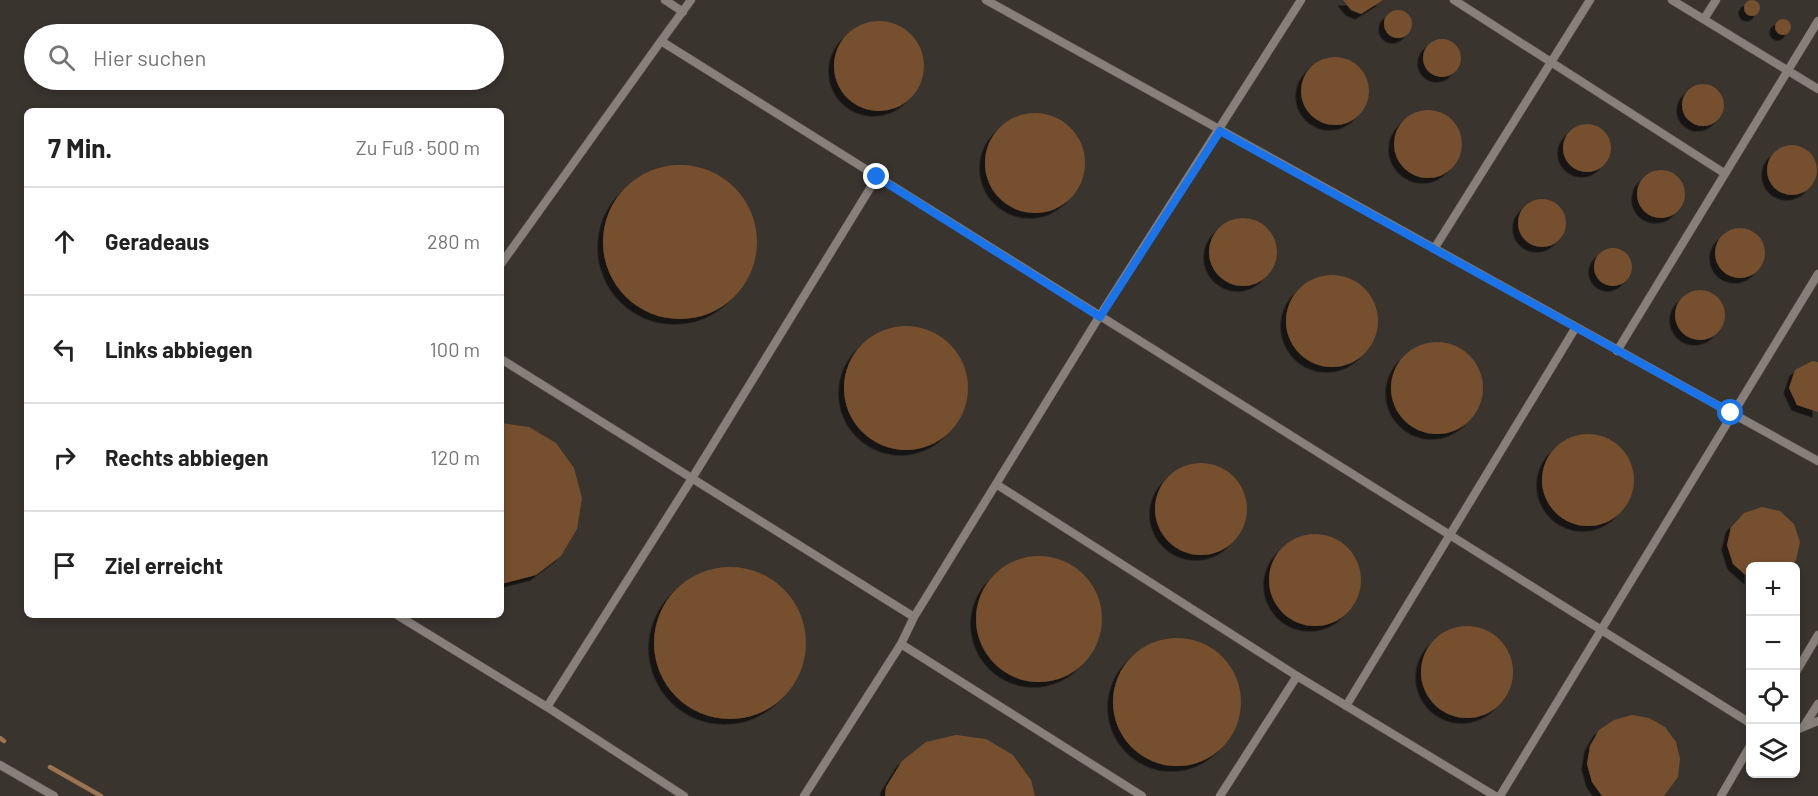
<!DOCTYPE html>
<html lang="de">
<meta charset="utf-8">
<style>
:root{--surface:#fff;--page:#f6f6f6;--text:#222;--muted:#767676;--line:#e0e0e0}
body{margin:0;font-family:Barlow,sans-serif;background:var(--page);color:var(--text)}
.controls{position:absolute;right:18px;bottom:18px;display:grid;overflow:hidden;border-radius:9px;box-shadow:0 3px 9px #0003}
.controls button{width:54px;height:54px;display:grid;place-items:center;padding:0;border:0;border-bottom:2px solid var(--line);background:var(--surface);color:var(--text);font:30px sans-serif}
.stop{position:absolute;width:18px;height:18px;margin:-14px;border:4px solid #1a73e8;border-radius:50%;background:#fff}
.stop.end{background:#1a73e8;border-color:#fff;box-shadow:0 2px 6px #0008}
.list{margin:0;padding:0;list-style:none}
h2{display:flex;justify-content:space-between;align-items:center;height:78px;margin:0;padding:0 24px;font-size:26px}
h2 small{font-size:20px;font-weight:400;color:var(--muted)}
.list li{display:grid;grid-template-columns:39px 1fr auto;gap:18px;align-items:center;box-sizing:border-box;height:108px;padding:0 24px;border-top:2px solid var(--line)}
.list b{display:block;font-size:22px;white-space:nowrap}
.list em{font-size:20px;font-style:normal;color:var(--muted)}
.icon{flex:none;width:33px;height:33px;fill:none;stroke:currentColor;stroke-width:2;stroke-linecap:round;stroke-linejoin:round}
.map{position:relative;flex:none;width:1818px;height:796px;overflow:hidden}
.search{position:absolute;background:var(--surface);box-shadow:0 3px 9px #0003;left:24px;top:24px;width:480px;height:66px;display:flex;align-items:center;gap:15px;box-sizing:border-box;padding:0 21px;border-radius:33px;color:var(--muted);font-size:22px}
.panel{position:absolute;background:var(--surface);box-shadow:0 3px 9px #0003;left:24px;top:108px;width:480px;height:510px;border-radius:9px}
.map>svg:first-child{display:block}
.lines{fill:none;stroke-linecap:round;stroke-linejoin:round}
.stream{stroke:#9b7451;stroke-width:4.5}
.building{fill:#744f2d;filter:url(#shadow)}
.lane-casing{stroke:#57514d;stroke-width:9}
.lane{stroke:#87807a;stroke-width:8}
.route{stroke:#1a73e8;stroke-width:8}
</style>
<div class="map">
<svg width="1818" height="796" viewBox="0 0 1818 796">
<defs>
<filter id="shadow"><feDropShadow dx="-5.5" dy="5.5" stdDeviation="0" flood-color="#0009"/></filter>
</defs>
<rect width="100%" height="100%" fill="#3a342f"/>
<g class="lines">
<path class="stream" d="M0 738 4 741
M50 767 101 796"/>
</g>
<path class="building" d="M1744 8a8 8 0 1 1 16 0a8 8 0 1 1-16 0Z
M1343 0H1383L1361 14 1351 10Z
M1384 24a14 14 0 1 1 28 0a14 14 0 1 1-28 0Z
M1775 27a8 8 0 1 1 16 0a8 8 0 1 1-16 0Z
M834 66a45 45 0 1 1 90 0a45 45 0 1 1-90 0Z
M1423 58a19 19 0 1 1 38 0a19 19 0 1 1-38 0Z
M1301 91a34 34 0 1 1 68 0a34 34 0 1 1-68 0Z
M1682 105a21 21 0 1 1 42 0a21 21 0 1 1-42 0Z
M1394 144a34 34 0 1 1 68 0a34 34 0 1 1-68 0Z
M985 163a50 50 0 1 1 100 0a50 50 0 1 1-100 0Z
M1563 148a24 24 0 1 1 48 0a24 24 0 1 1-48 0Z
M1767 170a25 25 0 1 1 50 0a25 25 0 1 1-50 0Z
M603 242a77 77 0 1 1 154 0a77 77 0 1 1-154 0Z
M1637 194a24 24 0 1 1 48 0a24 24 0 1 1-48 0Z
M1518 223a24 24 0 1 1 48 0a24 24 0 1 1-48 0Z
M1209 252a34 34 0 1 1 68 0a34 34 0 1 1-68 0Z
M1715 253a25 25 0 1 1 50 0a25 25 0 1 1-50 0Z
M1594 267a19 19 0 1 1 38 0a19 19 0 1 1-38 0Z
M1286 321a46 46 0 1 1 92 0a46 46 0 1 1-92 0Z
M1675 315a25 25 0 1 1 50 0a25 25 0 1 1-50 0Z
M844 388a62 62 0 1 1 124 0a62 62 0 1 1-124 0Z
M1391 388a46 46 0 1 1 92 0a46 46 0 1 1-92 0Z
M1812 361 1818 362V412L1797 405 1789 388 1795 370Z
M501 423 529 427 556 443 574 468 582 498 577 529 561 556 536 575 501 584Z
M1542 480a46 46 0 1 1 92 0a46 46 0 1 1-92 0Z
M1155 509a46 46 0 1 1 92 0a46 46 0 1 1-92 0Z
M1762 507 1780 511 1794 524 1800 542 1796 560 1790 567H1750V579L1733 564 1727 545 1731 527 1744 513Z
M1269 580a46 46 0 1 1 92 0a46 46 0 1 1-92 0Z
M976 619a63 63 0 1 1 126 0a63 63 0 1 1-126 0Z
M654 643a76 76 0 1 1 152 0a76 76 0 1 1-152 0Z
M1421 672a46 46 0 1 1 92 0a46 46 0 1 1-92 0Z
M1113 702a64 64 0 1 1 128 0a64 64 0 1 1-128 0Z
M1632 715 1649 718 1665 727 1676 742 1680 759 1678 777 1664 796H1602L1592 782 1587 764 1590 746 1599 730 1614 720Z
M956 735 986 739 1013 755 1031 780 1035 796H885L886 787 902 761 926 742Z"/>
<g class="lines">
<defs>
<path id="lane" d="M665 0 683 12
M986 0 1818 461
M1454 0 1724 173
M1672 0 1818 89
M1704 19 1716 0
M661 41 691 0
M1434 249 1590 0
M501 264 661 41 1750 723
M1617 351 1818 21
M501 359 914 617
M996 484 1297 676 1220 796
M397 615 547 707
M901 644 1142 796
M1796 672 1818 635
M1297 676 1495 796
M1346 706 1576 327
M1804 726 1818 704
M1796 730 1818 721
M0 765 54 796
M684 796 547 707 691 480 877 177
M804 796 901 644 914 617 1099 317 1301 0
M1500 796 1818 274
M1721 796 1750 746"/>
</defs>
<use href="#lane" class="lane-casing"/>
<use href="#lane" class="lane"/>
</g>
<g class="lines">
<path class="route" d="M877 177 1100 317 1220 131 1731 413"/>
</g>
</svg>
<div class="controls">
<button>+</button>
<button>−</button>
<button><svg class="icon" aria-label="locate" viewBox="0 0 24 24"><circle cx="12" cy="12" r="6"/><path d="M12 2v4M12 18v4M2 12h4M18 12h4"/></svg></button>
<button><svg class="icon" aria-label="layers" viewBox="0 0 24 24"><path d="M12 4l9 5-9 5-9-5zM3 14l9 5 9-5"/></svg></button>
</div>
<div class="stop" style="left:1731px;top:413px"></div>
<div class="stop end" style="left:877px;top:177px"></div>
<div class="search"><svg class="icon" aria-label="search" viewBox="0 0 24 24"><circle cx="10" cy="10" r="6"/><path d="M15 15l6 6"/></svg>Hier suchen</div>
<section class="panel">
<h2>7 Min.<small>Zu Fuß · 500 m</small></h2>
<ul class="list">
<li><svg class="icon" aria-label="ahead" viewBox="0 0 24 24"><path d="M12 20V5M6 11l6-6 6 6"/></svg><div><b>Geradeaus</b></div><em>280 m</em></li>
<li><svg class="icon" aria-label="left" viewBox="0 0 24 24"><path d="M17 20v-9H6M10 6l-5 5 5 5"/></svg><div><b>Links abbiegen</b></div><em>100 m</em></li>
<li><svg class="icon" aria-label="right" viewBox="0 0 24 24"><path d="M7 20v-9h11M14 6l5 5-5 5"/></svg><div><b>Rechts abbiegen</b></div><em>120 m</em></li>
<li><svg class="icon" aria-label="arrive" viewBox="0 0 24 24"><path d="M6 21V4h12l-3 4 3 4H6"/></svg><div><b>Ziel erreicht</b></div></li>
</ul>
</section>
</div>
